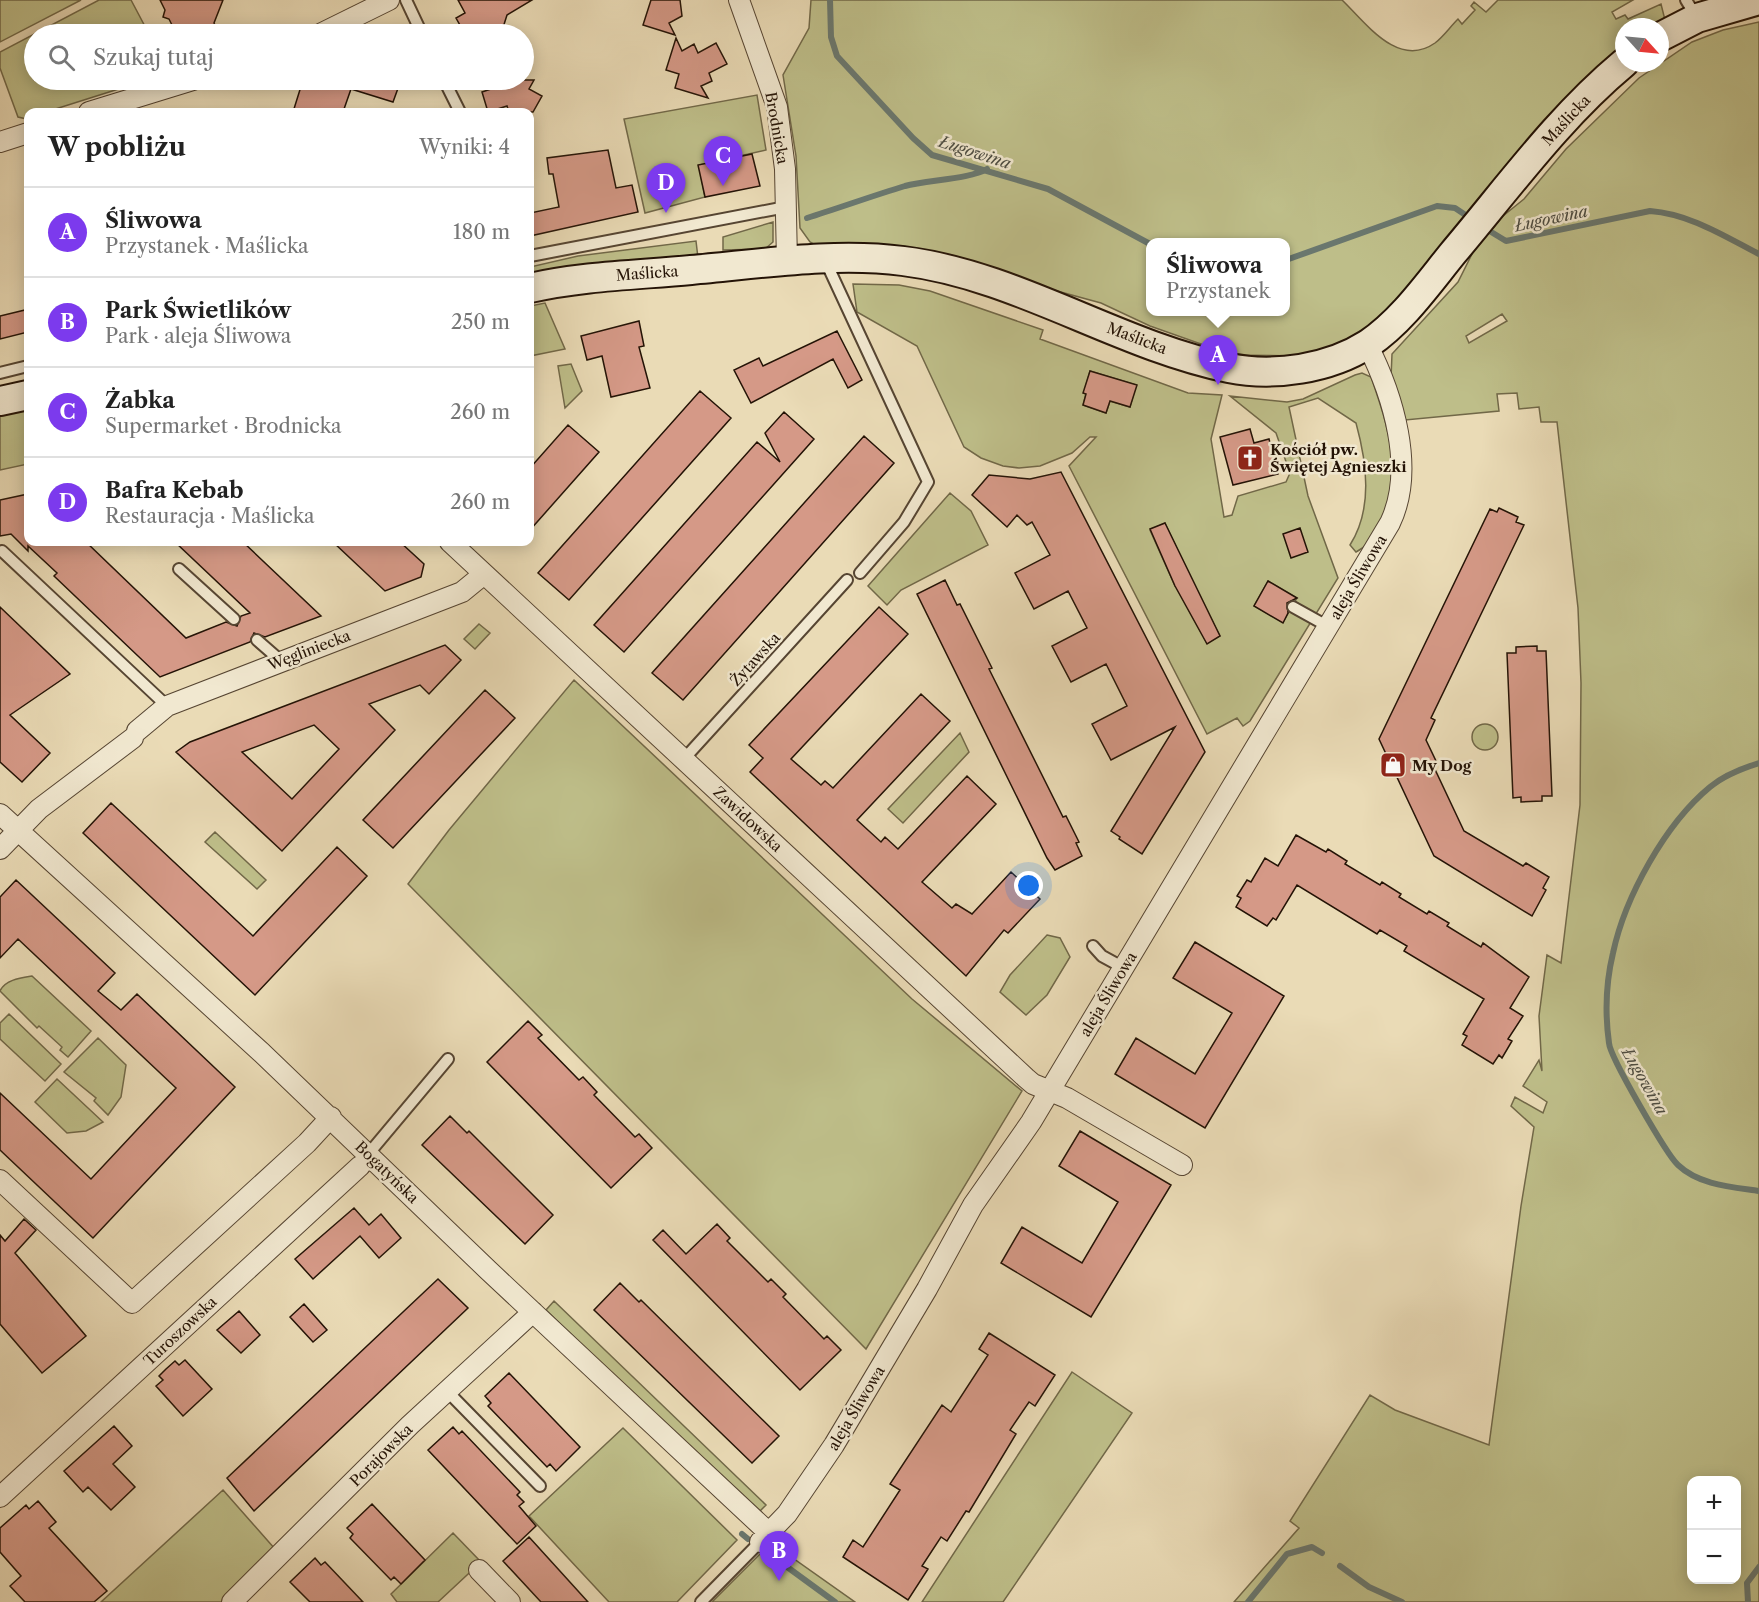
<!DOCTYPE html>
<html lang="pl">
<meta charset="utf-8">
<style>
:root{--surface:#fff;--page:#f6f6f6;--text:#222;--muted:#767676;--line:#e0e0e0;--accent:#7c3aed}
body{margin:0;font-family:"Libre Caslon Text",serif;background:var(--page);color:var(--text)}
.controls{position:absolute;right:18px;bottom:18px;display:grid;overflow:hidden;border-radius:12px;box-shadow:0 3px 15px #0003}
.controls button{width:54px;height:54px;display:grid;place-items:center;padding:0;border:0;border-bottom:2px solid var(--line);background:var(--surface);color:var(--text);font:30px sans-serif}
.compass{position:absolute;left:1615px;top:18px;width:54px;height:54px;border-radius:50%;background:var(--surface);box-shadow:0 3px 15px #0003;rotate:117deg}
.you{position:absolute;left:1029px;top:886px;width:21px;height:21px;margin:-15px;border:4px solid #fff;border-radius:50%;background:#1a73e8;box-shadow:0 0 0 9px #1a73e833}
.badge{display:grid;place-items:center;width:39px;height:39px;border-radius:50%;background:var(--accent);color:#fff;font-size:20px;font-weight:700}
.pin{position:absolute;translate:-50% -50px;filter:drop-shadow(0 2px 3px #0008)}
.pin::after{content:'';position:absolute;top:32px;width:21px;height:18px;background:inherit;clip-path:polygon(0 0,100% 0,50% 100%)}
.popup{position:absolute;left:1146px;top:238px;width:144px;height:78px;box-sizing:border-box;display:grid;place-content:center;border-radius:12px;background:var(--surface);filter:drop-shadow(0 2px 4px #0005);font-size:20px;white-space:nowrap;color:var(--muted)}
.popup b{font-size:22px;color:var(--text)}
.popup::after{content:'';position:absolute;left:50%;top:100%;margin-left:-12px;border:12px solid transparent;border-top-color:var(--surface)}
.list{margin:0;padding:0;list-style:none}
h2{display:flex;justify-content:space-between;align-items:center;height:78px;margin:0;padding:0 24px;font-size:26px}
h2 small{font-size:20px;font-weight:400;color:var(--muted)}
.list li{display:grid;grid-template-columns:39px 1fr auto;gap:18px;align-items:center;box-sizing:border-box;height:90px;padding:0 24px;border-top:2px solid var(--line)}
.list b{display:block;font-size:22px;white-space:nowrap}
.list p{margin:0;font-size:20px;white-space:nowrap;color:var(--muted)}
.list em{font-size:20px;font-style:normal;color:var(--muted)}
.icon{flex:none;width:33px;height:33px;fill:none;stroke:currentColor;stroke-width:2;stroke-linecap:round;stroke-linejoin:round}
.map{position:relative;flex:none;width:1759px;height:1602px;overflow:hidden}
.search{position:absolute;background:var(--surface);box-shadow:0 3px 15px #0003;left:24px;top:24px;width:510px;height:66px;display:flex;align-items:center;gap:15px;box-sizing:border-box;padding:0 21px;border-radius:33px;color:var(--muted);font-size:22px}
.panel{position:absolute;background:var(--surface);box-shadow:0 3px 15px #0003;left:24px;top:108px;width:510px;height:438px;border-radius:12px}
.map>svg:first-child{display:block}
.green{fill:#bebe89;stroke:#716848;stroke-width:1.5;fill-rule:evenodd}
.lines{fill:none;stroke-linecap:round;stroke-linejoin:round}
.stream{stroke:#6a776e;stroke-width:6}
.building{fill:#d59987;stroke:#241306;stroke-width:1.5;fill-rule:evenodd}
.lane-casing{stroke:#564532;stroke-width:14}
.street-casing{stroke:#564532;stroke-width:22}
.secondary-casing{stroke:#241306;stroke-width:32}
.lane{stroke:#f1e8d0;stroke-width:10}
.street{stroke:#f1e8d0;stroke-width:20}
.secondary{stroke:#f1e8d0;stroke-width:28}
.labels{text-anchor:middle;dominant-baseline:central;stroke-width:5;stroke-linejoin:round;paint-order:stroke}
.street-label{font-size:15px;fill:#241306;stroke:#f1e8d0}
.poi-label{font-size:15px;font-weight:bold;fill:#241306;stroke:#f1e8d0;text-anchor:start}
.water-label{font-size:16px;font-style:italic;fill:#4d4d43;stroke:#f1e8d0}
</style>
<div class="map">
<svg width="1759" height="1602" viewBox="0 0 1759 1602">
<rect width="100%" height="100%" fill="#eadbb6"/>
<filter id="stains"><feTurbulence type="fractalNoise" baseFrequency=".00333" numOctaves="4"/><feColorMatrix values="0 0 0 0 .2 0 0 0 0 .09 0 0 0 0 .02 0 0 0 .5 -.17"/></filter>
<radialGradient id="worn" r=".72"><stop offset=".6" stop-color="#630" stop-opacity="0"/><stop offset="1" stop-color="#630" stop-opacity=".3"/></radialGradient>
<path class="green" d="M0 0H81L0 42Z
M99 0H131L149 34H34V80H147L46 112H28L27 119 18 117 0 68V52Z
M811 0H1342C1366 23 1398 69 1435 43 1443 37 1450 27 1458 19L1462 24 1475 10 1471 6 1474 2 1486 12 1498 0H1633L1612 12 1616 19 1625 15 1628 19 1661 4 1666 24 1660 27H1624V55L1394 309 1343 345 1296 356 1232 355 1150 326 1101 303 1009 278 829 253 810 242 800 228 796 156 783 75 809 28ZM1150 243H1286V312H1150Z
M1759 22V1602H1234L1299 1528 1290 1521 1370 1395 1395 1410 1489 1445 1521 1206 1534 1127 1511 1106 1515 1097 1543 1113 1547 1102 1523 1086 1539 1060 1542 1071 1539 1016 1547 955 1561 963 1580 805 1581 683 1578 608 1557 422H1541L1539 407 1519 409 1517 393 1497 394 1499 411 1405 420 1391 378 1392 354 1458 282 1473 252 1503 216 1524 199 1566 149 1639 78 1692 42 1723 30ZM1502 314 1507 321 1469 343 1466 336ZM1692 1480H1736V1580H1692Z
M757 95 766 150 699 165 705 197 645 213 624 119Z
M773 222V242L765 249 723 250V237Z
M696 241 698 258 530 280V267L578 256Z
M853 284 899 285 930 291 1043 330 1040 339 1188 393 1222 395 1211 439 1224 517 1232 515 1238 496 1286 482 1290 473 1276 433 1230 396 1287 402 1303 399 1355 375 1362 373 1371 377C1388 426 1406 479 1377 528 1371 539 1368 546 1356 552L1350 545C1373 509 1367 463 1356 423L1318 398 1289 407 1308 496 1338 578 1250 721 1243 726 1237 718 1207 734 1069 466 1096 437H1090L1072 453 1040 466 1019 468 1003 466 981 458 964 447 917 346 857 312ZM1090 371 1136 385 1130 407 1110 401 1106 413 1083 405 1086 394 1084 393ZM1165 523 1191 579 1175 586 1150 530ZM1268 581 1297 598 1283 622 1254 606ZM1192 583 1220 636 1207 643 1178 590Z
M545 303 565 349 530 356V306Z
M571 364 582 391 565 408 558 366Z
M28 408V464L0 470V414Z
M950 493 971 511 988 545 901 590 887 605 868 586Z
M479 624 490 633 475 649 464 639Z
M574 680 912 999 1022 1091 866 1349 408 884 449 830Z
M1472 737a13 13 0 1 1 26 0a13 13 0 1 1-26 0Z
M960 733 969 752 903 823 888 809Z
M215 832 266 880 257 889 205 842Z
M1047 935 1060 938 1070 957 1047 995 1026 1015 1000 992 1010 975Z
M32 976 91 1031 68 1057 60 1050 62 1047 39 1026 37 1028 0 991C5 980 20 978 32 976Z
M9 1014 61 1064 45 1081 0 1039V1023Z
M98 1038 126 1065 121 1097 108 1115 94 1101 96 1098 64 1072Z
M57 1079 103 1122 86 1131 67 1133 35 1102Z
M554 1301 766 1505 757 1514 546 1310Z
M1072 1372 1132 1413 1003 1602H922Z
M623 1428 737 1540 677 1602H609L529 1516Z
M223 1490 275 1549 222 1602H101Z
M453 1533 481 1562 438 1602H397L391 1594Z
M766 1548 794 1559 855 1602H712Z"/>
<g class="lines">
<path class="stream" d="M830 0 831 37 837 56 913 138 932 155 1048 189 1150 244
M807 218C839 208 872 196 905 186 927 180 970 179 987 169
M1483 227 1506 241 1650 211C1690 214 1724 236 1759 254
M1286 260 1437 206 1455 208 1473 220
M1759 763C1743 768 1723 776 1710 787 1665 824 1625 897 1613 953 1606 982 1605 1014 1609 1043 1610 1057 1667 1155 1678 1165 1699 1185 1732 1187 1759 1191
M742 1534 748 1539
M768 1553 835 1602
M1340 1566 1369 1587 1402 1602
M1248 1602 1287 1554 1312 1547 1322 1553
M1748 1602 1747 1583 1759 1567"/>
</g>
<path class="building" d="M160 0H223L214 23 218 31 194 33 180 28 175 31 169 19 163 17 165 10Z
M458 0H532L507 15 501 34H465L456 18 465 13Z
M651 0H680L682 16 669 23 675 35 643 25Z
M676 38 682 51 694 44 698 53 716 43 727 64 709 73 712 81 701 86 708 98 675 88 679 74 666 70Z
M303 80H401L393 102 351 89 343 112H293Z
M498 80H534L529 89 542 96 533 112H509L507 106 488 112 482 92 500 86Z
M608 150 616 188 632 185 638 212 530 236V213L559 207 553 174H549L547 158Z
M752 154 760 186 705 197 698 165Z
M25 310 28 332 0 339V316Z
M639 321 644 346 639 347 650 388 611 397 602 356 587 360 581 336Z
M837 331 862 380 848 388 833 359 751 403 734 370 759 358 763 366Z
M1090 371 1137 385 1130 407 1110 401 1106 413 1083 405 1086 394 1083 393Z
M700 391 731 418 569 600 538 573Z
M784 412 814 439 624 652 594 625 757 442 780 462 765 433Z
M568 425 599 452 530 530V468Z
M1250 429 1254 443 1269 439 1278 474 1233 485 1220 437Z
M864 436 894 463 683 700 652 673Z
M1061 472 1205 752 1142 854 1119 839 1120 837 1111 831 1175 727 1111 760 1092 724 1127 706 1106 664 1071 682 1052 646 1087 628 1068 591 1034 609 1015 573 1050 555 1032 522 1027 525 1017 515 1007 527 972 495 989 475 1030 479Z
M28 494V542H86L186 638 226 622 237 626 241 616 250 613 175 542H243L321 616 265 637 254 633 250 642 160 677 54 576 57 573 28 546V551L11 534 0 536V500Z
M1499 508 1518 517 1516 522 1524 525 1431 718 1435 720 1426 740 1436 761 1432 763 1464 831 1523 866 1526 863 1549 877 1543 888 1546 890 1532 916 1434 856 1379 739 1490 509 1497 512Z
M1165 523 1220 636 1207 644 1175 586 1150 529Z
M1300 528 1308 552 1291 558 1283 534Z
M333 542H400L424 564 421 577 385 591Z
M945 580 957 605 960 604 992 668 989 669 1063 817 1066 816 1079 842 1076 843 1082 856 1055 870 1047 858 917 594Z
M1268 581 1297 598 1287 603 1288 613 1283 623 1254 606Z
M0 607 70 674 10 715 50 753 22 782 0 762Z
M879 607 908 634 791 759 821 785 825 781 833 788 921 694 950 721 857 820 881 842 885 837 898 849 967 776 996 804 922 882 952 908 956 904 972 914 1011 872 1040 899 1008 933 1004 930 966 976 750 772 763 758 749 745Z
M445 645 461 660 429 694 420 685 369 704 395 730 282 851 176 752 190 742ZM314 725 339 749 292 799 242 752Z
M1537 646V651H1546L1552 796H1542V801L1521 802V797L1513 798 1507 653H1516V647Z
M485 690 515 718 393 848 363 820Z
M111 803 253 936 337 847 367 876 255 995 83 833Z
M1296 835 1326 852 1328 849 1347 861 1345 864 1380 885 1382 882 1401 894 1399 897 1427 914 1429 911 1449 923 1447 926 1481 947 1483 943 1529 977 1510 1008 1523 1016 1508 1039 1512 1041 1502 1058 1499 1055 1493 1064 1462 1045 1467 1036 1463 1034 1484 999 1404 951 1407 946 1380 930 1377 934 1297 885 1276 920 1273 918 1267 926 1236 907 1241 898 1237 896 1247 880 1251 882 1265 858 1278 866Z
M16 880 115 973 98 991 121 1010 137 994 235 1087 93 1238 0 1150V1093L91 1179 176 1088 18 939 0 958V897Z
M1195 942 1284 996 1205 1128 1115 1074 1136 1038 1195 1074 1232 1013 1173 978Z
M528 1021 542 1035 538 1038 579 1080 583 1077 597 1092 594 1095 635 1137 639 1134 652 1148 611 1188 487 1062Z
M450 1116 467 1133 469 1131 553 1215 525 1244 422 1145Z
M1080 1131 1171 1185 1091 1317 1001 1263 1022 1227 1082 1263 1118 1202 1059 1166Z
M354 1208 369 1225 381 1214 401 1238 379 1258 360 1236 313 1279 295 1259Z
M24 1219 36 1230 15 1253 86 1336 42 1373 0 1324V1235L5 1241Z
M717 1224 730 1238 727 1241 768 1282 771 1279 786 1294 783 1297 824 1339 827 1336 841 1350 800 1390 653 1240 663 1230 686 1254Z
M438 1279 468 1308 254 1511 227 1478Z
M620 1283 639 1302 641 1300 779 1436 752 1463 594 1310Z
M304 1304 327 1330 313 1342 290 1317Z
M239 1311 260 1335 241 1353 217 1330Z
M989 1333 1055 1375 1035 1406 1029 1402 1010 1430 1016 1434 969 1512 966 1511 947 1541 941 1537 922 1566 928 1569 908 1600 843 1557 853 1540 863 1547 900 1490 890 1484 942 1405 951 1412 988 1355 979 1349Z
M185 1360 212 1389 183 1416 156 1386 163 1380 159 1376 166 1369 175 1361 179 1365Z
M509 1373 580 1447 556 1471 550 1464 547 1467 488 1406 491 1403 485 1396Z
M114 1426 132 1446 113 1464 135 1487 111 1510 88 1487 83 1492 64 1471Z
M453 1427 459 1434 462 1431 520 1492 517 1495 524 1502 519 1506 536 1526 517 1544 428 1450Z
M38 1501 56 1522 49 1528 107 1591 94 1602H25L10 1586 21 1576 0 1552V1528L26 1505 29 1509Z
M372 1504 425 1560 401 1584 394 1577 391 1580 350 1538 353 1534 347 1528Z
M529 1537 559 1570 588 1602H541L503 1561Z
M315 1558 321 1565 325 1562 363 1602H310L290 1582Z"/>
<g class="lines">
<defs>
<path id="lane" d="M406 0 422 34
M1686 0 1697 18
M444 80 460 112
M530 256 786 207
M825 260 928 482 904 522 860 573
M0 373 28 366
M2 551 167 706
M179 569 234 619
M1293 607 1329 627
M257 640 281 661
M684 759 847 580
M1093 946 1102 956 1124 968
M365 1158 448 1059
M448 1392 540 1486
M701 1602 760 1542"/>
<path id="street" d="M739 0 777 107 785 169 787 261
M320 34 389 0
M89 112 193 80
M0 142 28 133
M450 542 1026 1078 1033 1084 1067 1098 1182 1165
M137 731 167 706 462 592 484 574
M0 814 262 1053 488 1270 770 1534
M0 849 39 809 133 738
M0 1180 132 1303 307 1143 331 1117
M0 1497 360 1166
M760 1542 787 1514 834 1445 927 1289 973 1205 1031 1122 1390 523C1416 469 1393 395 1367 344
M479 1570 510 1602
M232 1602 410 1425 533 1312"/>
<path id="secondary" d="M1660 37 1697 18 1759 0
M530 288C583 276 637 275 691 270 760 264 834 252 903 261 1017 275 1117 345 1229 368 1274 377 1329 369 1368 344 1402 321 1427 285 1453 253 1508 188 1558 118 1624 63
M0 401 28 395"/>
</defs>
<use href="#lane" class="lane-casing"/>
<use href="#street" class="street-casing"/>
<use href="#secondary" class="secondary-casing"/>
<use href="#lane" class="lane"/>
<use href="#street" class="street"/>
<use href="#secondary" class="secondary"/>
</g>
<defs>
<symbol id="church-square" viewBox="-11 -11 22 22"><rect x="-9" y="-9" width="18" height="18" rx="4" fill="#8f2418" stroke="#f1e8d0"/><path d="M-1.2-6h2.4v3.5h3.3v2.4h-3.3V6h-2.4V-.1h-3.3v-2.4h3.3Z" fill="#fff"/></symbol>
<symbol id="shop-square" viewBox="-11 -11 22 22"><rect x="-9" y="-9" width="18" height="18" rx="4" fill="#8f2418" stroke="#f1e8d0"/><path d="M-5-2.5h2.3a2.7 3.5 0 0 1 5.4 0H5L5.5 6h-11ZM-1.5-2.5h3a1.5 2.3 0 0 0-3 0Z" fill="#fff"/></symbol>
</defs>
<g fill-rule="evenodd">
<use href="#church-square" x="1235" y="443" width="30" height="30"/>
<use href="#shop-square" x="1378" y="750" width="30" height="30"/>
</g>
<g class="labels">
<g class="street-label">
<text transform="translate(1566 120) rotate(-47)">Maślicka</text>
<text transform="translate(777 128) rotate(80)">Brodnicka</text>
<text transform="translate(647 273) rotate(-4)">Maślicka</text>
<text transform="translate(1137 338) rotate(21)">Maślicka</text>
<text transform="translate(1358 577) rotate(-59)">aleja Śliwowa</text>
<text transform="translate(309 650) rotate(-21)">Węgliniecka</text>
<text transform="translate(755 659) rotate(-48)">Żytawska</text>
<text transform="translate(748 819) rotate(43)">Zawidowska</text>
<text transform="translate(1108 994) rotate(-59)">aleja Śliwowa</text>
<text transform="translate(387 1172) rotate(44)">Bogatyńska</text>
<text transform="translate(180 1331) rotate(-43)">Turoszowska</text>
<text transform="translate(856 1408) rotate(-59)">aleja Śliwowa</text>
<text transform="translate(381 1455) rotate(-45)">Porajowska</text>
</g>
<g class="poi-label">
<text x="1270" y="449">Kościół pw.<tspan x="1270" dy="17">Świętej Agnieszki</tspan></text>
<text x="1412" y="765">My Dog</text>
</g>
<g class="water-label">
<text transform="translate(975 152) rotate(18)">Ługowina</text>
<text transform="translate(1551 218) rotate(-12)">Ługowina</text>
<text transform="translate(1645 1081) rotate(60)">Ługowina</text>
</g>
</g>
<rect width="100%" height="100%" filter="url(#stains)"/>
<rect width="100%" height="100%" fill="url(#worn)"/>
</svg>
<div class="controls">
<button>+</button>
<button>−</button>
</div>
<svg class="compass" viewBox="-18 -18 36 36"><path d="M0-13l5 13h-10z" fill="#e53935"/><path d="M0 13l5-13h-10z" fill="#767676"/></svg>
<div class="you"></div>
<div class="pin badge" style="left:1218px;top:385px">A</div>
<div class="popup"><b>Śliwowa</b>Przystanek</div>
<div class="pin badge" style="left:779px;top:1581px">B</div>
<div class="pin badge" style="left:723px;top:186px">C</div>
<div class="pin badge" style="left:666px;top:213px">D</div>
<div class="search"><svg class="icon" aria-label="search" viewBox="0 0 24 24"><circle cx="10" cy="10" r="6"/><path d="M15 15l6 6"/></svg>Szukaj tutaj</div>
<section class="panel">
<h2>W pobliżu<small>Wyniki: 4</small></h2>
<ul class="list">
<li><span class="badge">A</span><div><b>Śliwowa</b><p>Przystanek · Maślicka</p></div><em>180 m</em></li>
<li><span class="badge">B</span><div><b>Park Świetlików</b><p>Park · aleja Śliwowa</p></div><em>250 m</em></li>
<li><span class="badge">C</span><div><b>Żabka</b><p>Supermarket · Brodnicka</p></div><em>260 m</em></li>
<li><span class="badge">D</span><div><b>Bafra Kebab</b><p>Restauracja · Maślicka</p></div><em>260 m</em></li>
</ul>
</section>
</div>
